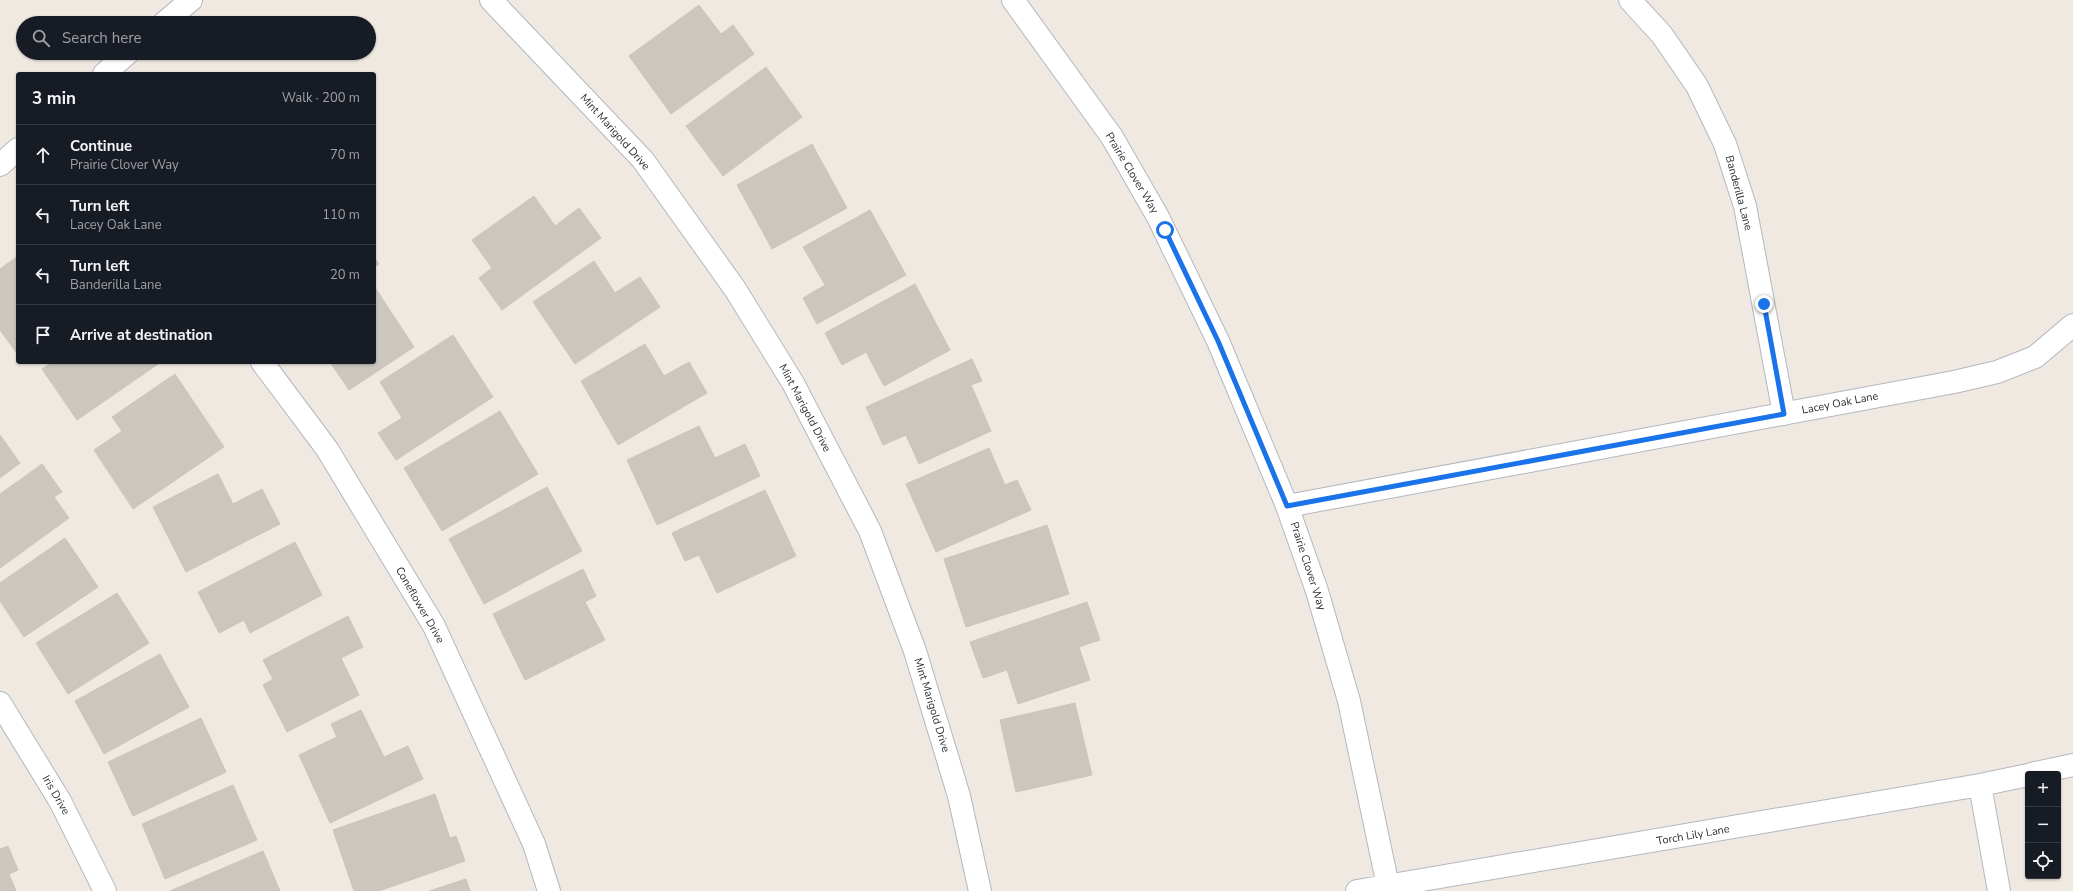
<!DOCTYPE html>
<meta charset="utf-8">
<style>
:root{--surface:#171b24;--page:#242831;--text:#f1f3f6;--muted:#9ea1a6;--line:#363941}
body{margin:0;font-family:"Nunito Sans",sans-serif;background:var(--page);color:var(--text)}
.controls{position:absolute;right:12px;bottom:12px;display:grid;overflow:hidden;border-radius:4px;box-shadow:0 1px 3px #0004}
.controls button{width:36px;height:36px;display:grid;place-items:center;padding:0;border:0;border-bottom:1px solid var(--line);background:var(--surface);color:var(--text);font:20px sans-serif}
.stop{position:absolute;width:12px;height:12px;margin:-9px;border:3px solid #1a73e8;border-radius:50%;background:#fff}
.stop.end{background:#1a73e8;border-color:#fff;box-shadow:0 1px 4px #0008}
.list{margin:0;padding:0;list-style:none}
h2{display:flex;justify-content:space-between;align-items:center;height:52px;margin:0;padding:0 16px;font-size:17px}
h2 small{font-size:13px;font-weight:400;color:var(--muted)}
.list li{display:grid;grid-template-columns:26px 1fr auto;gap:12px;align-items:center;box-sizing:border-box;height:60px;padding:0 16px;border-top:1px solid var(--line)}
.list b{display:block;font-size:15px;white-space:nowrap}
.list p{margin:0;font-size:13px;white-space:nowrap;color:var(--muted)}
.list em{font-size:13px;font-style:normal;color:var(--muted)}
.icon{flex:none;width:22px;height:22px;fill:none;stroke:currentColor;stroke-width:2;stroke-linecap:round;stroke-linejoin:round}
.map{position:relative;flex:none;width:2073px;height:891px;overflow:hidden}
.search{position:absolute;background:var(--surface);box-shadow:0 1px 3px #0004;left:16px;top:16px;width:360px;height:44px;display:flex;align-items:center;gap:10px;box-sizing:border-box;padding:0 14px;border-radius:22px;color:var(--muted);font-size:15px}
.panel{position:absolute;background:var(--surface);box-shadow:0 1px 3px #0004;left:16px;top:72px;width:360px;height:292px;border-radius:4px}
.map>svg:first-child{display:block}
.building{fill:#cbc7bf;stroke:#cbc5ba}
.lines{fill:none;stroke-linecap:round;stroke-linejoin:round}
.minor-casing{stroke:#b4b7c1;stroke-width:24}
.minor{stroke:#fff;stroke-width:22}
.route{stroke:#1a73e8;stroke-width:5}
.labels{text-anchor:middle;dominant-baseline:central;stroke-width:3;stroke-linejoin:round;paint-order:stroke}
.street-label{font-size:11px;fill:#2e2e2e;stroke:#fff}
</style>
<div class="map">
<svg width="2073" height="891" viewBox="0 0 2073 891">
<rect width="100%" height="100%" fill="#efe9e1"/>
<path class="building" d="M699 5 721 34 733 25 754 54 671 114 629 56Z
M766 67 802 117 723 176 686 126Z
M812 144 847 208 772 249 737 185Z
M534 196 555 226 579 208 601 238 502 310 479 278 492 268 472 240Z
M870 210 906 275 817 324 803 298 825 285 803 247Z
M18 256V350L16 352 0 330V269Z
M374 257 379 264 374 267Z
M594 261 615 293 640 277 660 307 575 364 533 302Z
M915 284 950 350 884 386 866 352 842 365 825 333Z
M374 286 414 347 349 390 330 362H374Z
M453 335 493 397 396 460 378 433 402 418 380 382Z
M645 344 664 376 689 362 707 393 618 445 581 381Z
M972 359 982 381 971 385 991 431 919 464 906 435 883 445 866 407Z
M53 362H161L77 420 42 369Z
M175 374 224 447 133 509 94 450 122 431 112 417Z
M500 411 538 474 442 531 404 468Z
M699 426 715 458 745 444 760 476 657 525 627 460Z
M0 435 20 463 0 478Z
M989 448 1005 485 1017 480 1031 510 936 552 906 484Z
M42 464 62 492 54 497 69 518 0 568V494Z
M218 474 233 504 262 489 280 524 186 572 153 507Z
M547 487 582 551 484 604 449 539Z
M765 490 796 556 717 593 699 555 685 561 672 533Z
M1047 525 1069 594 966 627 944 559Z
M65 538 98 587 24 637 0 601V583Z
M295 542 322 595 250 633 244 620 219 633 198 592Z
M583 569 596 596 585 602 605 640 525 680 493 614Z
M117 593 149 643 68 694 36 643Z
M1087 602 1100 640 1079 647 1090 680 1018 704 1007 670 983 678 970 642Z
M348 616 363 647 341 658 359 695 287 732 263 685 273 679 263 660Z
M160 654 189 707 104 754 75 701Z
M1075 703 1092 775 1016 792 1000 720Z
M361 710 384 757 408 746 423 779 330 823 299 755 337 737 331 724Z
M201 718 226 772 133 816 108 762Z
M233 785 257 840 165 879 142 824Z
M435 794 450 838 456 836 465 861 379 891H354L333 830Z
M8 846 18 870 9 874 16 891H0V849Z
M263 851 280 891H170Z
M466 879 470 891H429Z"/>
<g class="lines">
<defs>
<path id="minor" d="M491 0 643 160 735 289 793 383 870 531 915 651 959 796 980 891
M1013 0 1112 137 1158 217 1218 341 1287 506 1317 591 1349 701 1388 886
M1630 0 1662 35 1697 86 1725 144 1745 206 1784 414
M164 23 191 0
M104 74 128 53
M0 165 18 149
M262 362 327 449 434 626 534 844 549 891
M1287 506 1954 382 1997 372 2035 357 2073 325
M0 703 60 801 105 891
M2031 774 2073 765
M1980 785 1999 891
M1357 891 1980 785 2028 775"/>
</defs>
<use href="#minor" class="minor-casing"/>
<use href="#minor" class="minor"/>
</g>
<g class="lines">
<path class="route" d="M1165 230 1218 341 1287 506 1784 414 1764 304"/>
</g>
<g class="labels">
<g class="street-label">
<text transform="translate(615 132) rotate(48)">Mint Marigold Drive</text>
<text transform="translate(1132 173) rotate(59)">Prairie Clover Way</text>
<text transform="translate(1739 193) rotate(75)">Banderilla Lane</text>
<text transform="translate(1840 403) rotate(-11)">Lacey Oak Lane</text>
<text transform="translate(805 408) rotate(62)">Mint Marigold Drive</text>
<text transform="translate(1308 566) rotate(72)">Prairie Clover Way</text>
<text transform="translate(420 605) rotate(60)">Coneflower Drive</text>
<text transform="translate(932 705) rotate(73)">Mint Marigold Drive</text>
<text transform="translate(56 795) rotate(60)">Iris Drive</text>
<text transform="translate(1693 835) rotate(-10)">Torch Lily Lane</text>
</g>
</g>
</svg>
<div class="controls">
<button>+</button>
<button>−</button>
<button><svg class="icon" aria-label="locate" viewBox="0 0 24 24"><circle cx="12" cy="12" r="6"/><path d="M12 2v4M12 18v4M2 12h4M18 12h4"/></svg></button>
</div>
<div class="stop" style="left:1165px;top:230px"></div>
<div class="stop end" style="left:1764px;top:304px"></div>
<div class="search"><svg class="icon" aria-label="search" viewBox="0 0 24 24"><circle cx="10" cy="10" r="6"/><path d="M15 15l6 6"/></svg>Search here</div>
<section class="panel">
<h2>3 min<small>Walk · 200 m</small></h2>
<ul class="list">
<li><svg class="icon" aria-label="ahead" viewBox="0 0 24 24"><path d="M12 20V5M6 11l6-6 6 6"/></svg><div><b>Continue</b><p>Prairie Clover Way</p></div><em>70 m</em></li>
<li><svg class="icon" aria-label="left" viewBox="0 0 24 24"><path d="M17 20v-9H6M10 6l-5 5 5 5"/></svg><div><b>Turn left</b><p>Lacey Oak Lane</p></div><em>110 m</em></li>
<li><svg class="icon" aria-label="left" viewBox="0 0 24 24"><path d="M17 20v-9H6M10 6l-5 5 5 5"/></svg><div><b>Turn left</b><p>Banderilla Lane</p></div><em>20 m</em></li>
<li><svg class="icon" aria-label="arrive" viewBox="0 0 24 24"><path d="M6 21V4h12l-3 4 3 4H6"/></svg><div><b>Arrive at destination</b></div></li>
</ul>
</section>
</div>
